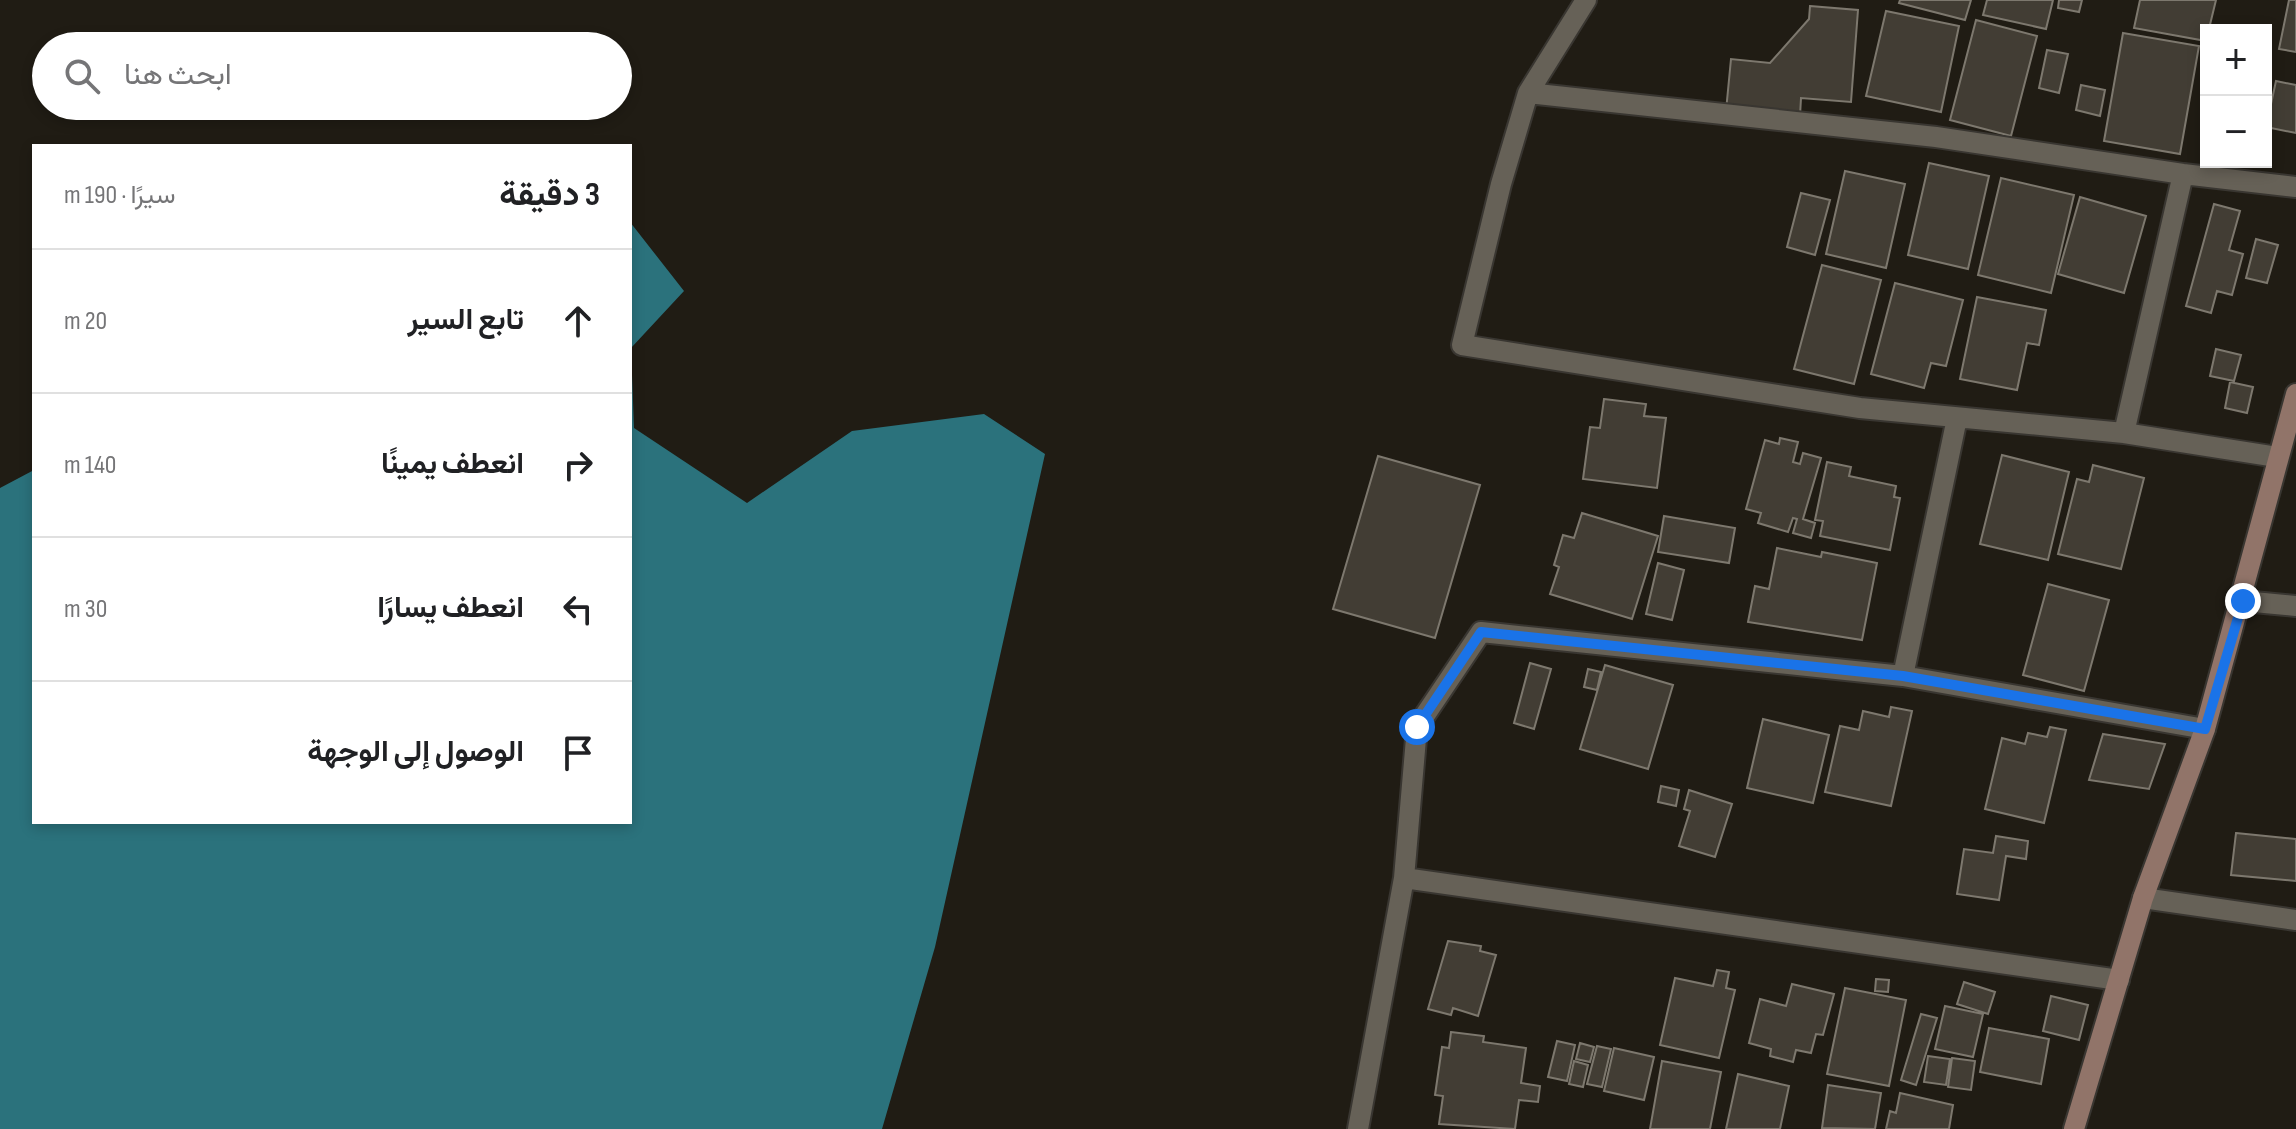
<!DOCTYPE html>
<html lang="ar">
<meta charset="utf-8">
<style>
:root{--surface:#fff;--page:#f2f2f2;--text:#202124;--muted:#757577;--line:#e0e0e0}
body{margin:0;font-family:"Sofia Sans Condensed",Vazirmatn,sans-serif;background:var(--page);color:var(--text);direction:rtl}
.controls{position:absolute;right:24px;top:24px;display:grid;overflow:hidden;border-radius:0px;box-shadow:0 4px 12px #0003}
.controls button{width:72px;height:72px;display:grid;place-items:center;padding:0;border:0;border-bottom:2px solid var(--line);background:var(--surface);color:var(--text);font:40px sans-serif}
.stop{position:absolute;width:24px;height:24px;margin:-18px;border:6px solid #1a73e8;border-radius:50%;background:#fff}
.stop.end{background:#1a73e8;border-color:#fff;box-shadow:0 2px 8px #0008}
.list{margin:0;padding:0;list-style:none}
h2{display:flex;justify-content:space-between;align-items:center;height:104px;margin:0;padding:0 32px;font-size:34px}
h2 small{font-size:26px;font-weight:400;color:var(--muted)}
.list li{display:grid;grid-template-columns:52px 1fr auto;gap:24px;align-items:center;box-sizing:border-box;height:144px;padding:0 32px;border-top:2px solid var(--line)}
.list b{display:block;font-size:30px;white-space:nowrap}
.list em{font-size:26px;font-style:normal;color:var(--muted)}
.icon{flex:none;width:44px;height:44px;fill:none;stroke:currentColor;stroke-width:2;stroke-linecap:round;stroke-linejoin:round}
.map{position:relative;flex:none;width:2296px;height:1129px;overflow:hidden;direction:ltr}
.search{position:absolute;background:var(--surface);box-shadow:0 4px 12px #0003;left:32px;top:32px;width:600px;height:88px;display:flex;align-items:center;gap:20px;box-sizing:border-box;padding:0 28px;border-radius:44px;color:var(--muted);font-size:30px}
.panel{position:absolute;background:var(--surface);box-shadow:0 4px 12px #0003;left:32px;top:144px;width:600px;height:680px;border-radius:0px;direction:rtl}
.map>svg:first-child{display:block}
.water{fill:#2b727c}
.building{fill:#423d34;stroke:#7d786e;stroke-width:2}
.lines{fill:none;stroke-linecap:round;stroke-linejoin:round}
.street-casing{stroke:#393631;stroke-width:24}
.secondary-casing{stroke:#393631;stroke-width:24}
.street{stroke:#666157;stroke-width:20}
.secondary{stroke:#917469;stroke-width:20}
.route{stroke:#1a73e8;stroke-width:10}
</style>
<div class="map">
<svg width="2296" height="1129" viewBox="0 0 2296 1129">
<rect width="100%" height="100%" fill="#201c14"/>
<path class="water" d="M630 222 684 291 631 348 634 428 747 503 852 431 984 414 1045 454 935 947 882 1129H0V488L34 470V822H630Z"/>
<path class="building" d="M1900 0H1971L1965 20 1899 3Z
M1987 0H2053L2046 29 1983 15Z
M2059 0H2082L2079 12 2058 8Z
M2140 0H2216L2206 41 2134 28Z
M2289 0H2296V52L2279 49Z
M1810 6 1858 10 1851 102 1801 98 1800 116 1726 111 1731 59 1770 63 1809 19Z
M1886 11 1959 26 1941 112 1866 96Z
M1976 20 2037 36 2011 136 1950 120Z
M2123 33 2199 46 2180 154 2104 141Z
M2047 50 2068 54 2059 93 2039 88Z
M2276 81 2296 85V133L2266 127Z
M2081 85 2105 90 2100 116 2076 110Z
M1929 163 1989 176 1968 269 1908 255Z
M1845 171 1905 184 1886 268 1826 254Z
M2001 178 2074 195 2051 293 1978 275Z
M1801 193 1830 200 1815 255 1787 247Z
M2080 197 2146 216 2124 293 2058 274Z
M2214 204 2240 211 2229 250 2243 254 2232 295 2217 291 2211 313 2186 306Z
M2256 239 2278 245 2267 283 2246 278Z
M1822 265 1881 280 1854 384 1794 369Z
M1895 283 1963 300 1946 366 1931 363 1924 388 1871 374Z
M1977 297 2046 310 2039 345 2027 343 2017 390 1960 379Z
M2216 349 2241 355 2234 381 2210 376Z
M2230 382 2253 387 2247 413 2225 408Z
M1604 399 1646 404 1644 416 1666 418 1657 488 1583 479 1590 427 1600 428Z
M1780 438 1798 442 1793 462 1800 464 1803 453 1821 458 1803 519 1815 523 1811 538 1793 533 1797 519 1793 518 1788 532 1758 523 1761 513 1746 509 1765 440 1779 444Z
M2002 455 2069 472 2048 560 1980 544Z
M1378 456 1480 485 1435 638 1333 609Z
M1827 462 1851 467 1849 476 1896 486 1894 497 1900 498 1890 550 1820 536 1823 521 1815 520Z
M2093 465 2144 478 2121 569 2058 554 2077 479 2089 482Z
M1582 513 1658 536 1632 619 1550 594 1559 567 1554 565 1563 535 1574 538Z
M1664 516 1735 528 1729 563 1658 552Z
M1777 548 1821 557 1822 552 1877 563 1862 640 1748 622 1755 586 1769 589Z
M1658 563 1684 570 1672 620 1646 614Z
M2048 584 2109 600 2084 691 2023 675Z
M1530 663 1551 669 1534 729 1514 723Z
M1605 665 1673 685 1648 769 1580 749Z
M1588 669 1601 672 1597 690 1584 687Z
M1891 707 1912 711 1891 806 1825 792 1840 726 1859 730 1863 711 1889 717Z
M1763 719 1829 735 1813 803 1747 788Z
M2050 727 2066 730 2044 823 1985 809 2002 738 2025 744 2028 733 2047 737Z
M2103 734 2165 744 2149 789 2089 780Z
M1661 786 1679 790 1676 806 1658 802Z
M1689 790 1732 804 1715 857 1679 846 1690 811 1684 809Z
M2236 833 2296 839V881L2231 875Z
M1996 836 2028 841 2026 859 2006 856 1999 900 1957 894 1964 849 1993 853Z
M1448 941 1481 946 1480 951 1496 955 1478 1016 1453 1008 1451 1015 1428 1009Z
M1717 970 1729 972 1726 988 1735 990 1719 1058 1660 1045 1675 978 1713 986Z
M1876 979 1889 980 1888 992 1875 991Z
M1964 982 1995 992 1988 1014 1957 1004Z
M1792 984 1834 994 1823 1035 1816 1034 1811 1053 1796 1050 1793 1062 1770 1056 1771 1049 1749 1043 1760 999 1786 1006Z
M1845 988 1906 1000 1889 1086 1827 1074Z
M2051 996 2088 1005 2079 1040 2043 1031Z
M1945 1006 1983 1014 1973 1057 1935 1049Z
M1921 1014 1937 1018 1916 1085 1901 1080Z
M1989 1028 2049 1039 2041 1084 1980 1072Z
M1451 1032 1484 1036 1483 1042 1526 1048 1521 1083 1540 1086 1538 1102 1519 1100 1515 1129 1439 1124 1443 1096 1435 1095 1442 1047 1449 1048Z
M1557 1041 1575 1045 1567 1081 1548 1077Z
M1580 1043 1594 1047 1590 1062 1576 1059Z
M1597 1046 1611 1049 1602 1087 1587 1084Z
M1614 1048 1654 1057 1644 1100 1604 1091Z
M1928 1056 1950 1059 1946 1085 1924 1082Z
M1952 1058 1975 1061 1971 1090 1948 1087Z
M1574 1061 1588 1065 1583 1087 1569 1084Z
M1662 1061 1721 1072 1710 1129H1650Z
M1738 1074 1789 1086 1780 1129H1726Z
M1828 1085 1881 1093 1875 1129 1822 1128Z
M1900 1093 1953 1105 1949 1129H1886L1890 1111 1896 1113Z"/>
<g class="lines">
<defs>
<path id="street" d="M1586 0 1528 93 1501 184 1462 345 1860 408 2124 433 2277 457
M1528 93 1936 137 2183 174 2296 187
M2124 433 2183 174
M2243 601 2296 606
M1903 676 1957 418
M1404 878 2119 980
M2143 898 2296 920
M1358 1129 1404 878 1417 727 1481 632 1903 676 2205 729"/>
<path id="secondary" d="M2074 1129 2143 898 2205 729 2296 394"/>
</defs>
<use href="#street" class="street-casing"/>
<use href="#secondary" class="secondary-casing"/>
<use href="#street" class="street"/>
<use href="#secondary" class="secondary"/>
</g>
<g class="lines">
<path class="route" d="M1417 727 1481 632 1903 676 2205 729 2243 601"/>
</g>
</svg>
<div class="controls">
<button>+</button>
<button>−</button>
</div>
<div class="stop" style="left:1417px;top:727px"></div>
<div class="stop end" style="left:2243px;top:601px"></div>
<div class="search"><svg class="icon" aria-label="search" viewBox="0 0 24 24"><circle cx="10" cy="10" r="6"/><path d="M15 15l6 6"/></svg>ابحث هنا</div>
<section class="panel">
<h2>3 دقيقة<small>سيرًا · 190 m</small></h2>
<ul class="list">
<li><svg class="icon" aria-label="ahead" viewBox="0 0 24 24"><path d="M12 20V5M6 11l6-6 6 6"/></svg><div><b>تابع السير</b></div><em>20 m</em></li>
<li><svg class="icon" aria-label="right" viewBox="0 0 24 24"><path d="M7 20v-9h11M14 6l5 5-5 5"/></svg><div><b>انعطف يمينًا</b></div><em>140 m</em></li>
<li><svg class="icon" aria-label="left" viewBox="0 0 24 24"><path d="M17 20v-9H6M10 6l-5 5 5 5"/></svg><div><b>انعطف يسارًا</b></div><em>30 m</em></li>
<li><svg class="icon" aria-label="arrive" viewBox="0 0 24 24"><path d="M6 21V4h12l-3 4 3 4H6"/></svg><div><b>الوصول إلى الوجهة</b></div></li>
</ul>
</section>
</div>
